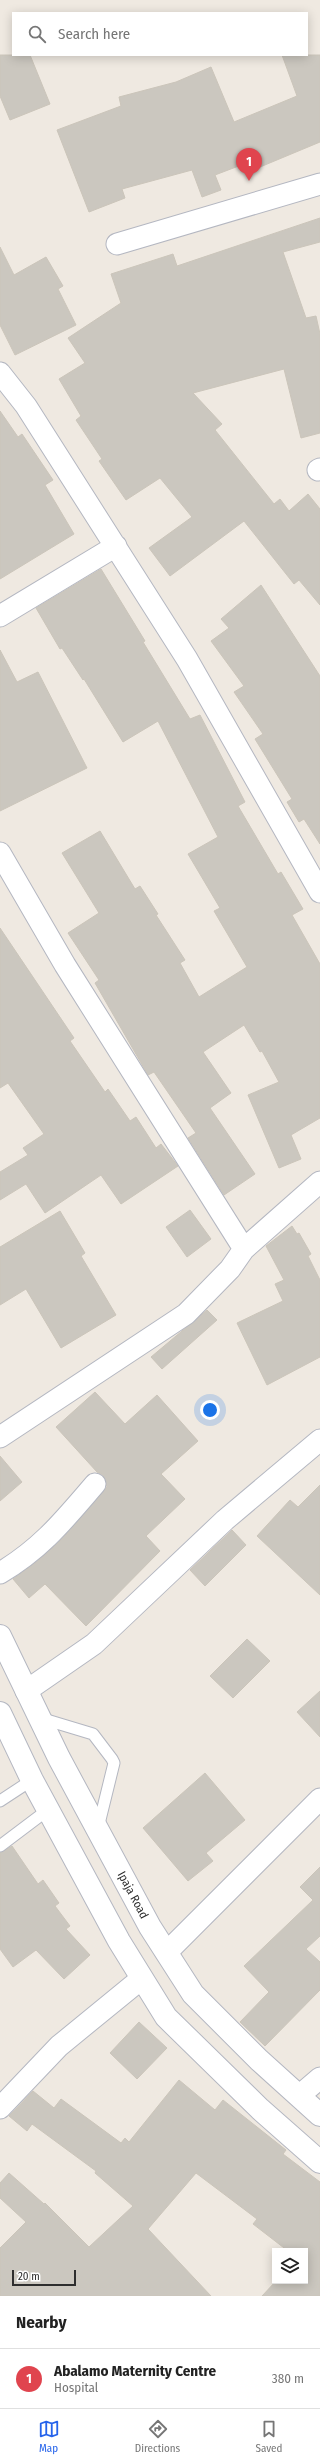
<!DOCTYPE html>
<style>
:root{--surface:#fff;--page:#f6f6f6;--text:#222;--muted:#767676;--line:#e0e0e0;--accent:#2563eb}
body{margin:0;font-family:"Fira Sans Condensed",sans-serif;background:var(--page);color:var(--text)}
.controls{position:absolute;right:12px;bottom:12px;display:grid;overflow:hidden;border-radius:0px;box-shadow:0 2px 10px #0003}
.controls button{width:36px;height:36px;display:grid;place-items:center;padding:0;border:0;border-bottom:1px solid var(--line);background:var(--surface);color:var(--text);font:20px sans-serif}
.scale{position:absolute;left:12px;bottom:10px;width:64px;box-sizing:border-box;padding-left:4px;border:2px solid #2e2e2e;border-top:0;font-size:11px;line-height:14px;white-space:nowrap;color:#2e2e2e;-webkit-text-stroke:3px #fff;paint-order:stroke}
.you{position:absolute;left:210px;top:1410px;width:14px;height:14px;margin:-10px;border:3px solid #fff;border-radius:50%;background:#1a73e8;box-shadow:0 0 0 6px #1a73e833}
.badge{display:grid;place-items:center;width:26px;height:26px;border-radius:50%;background:var(--accent);color:#fff;font-size:13px;font-weight:700}
.pin{position:absolute;translate:-50% -33px;filter:drop-shadow(0 1px 2px #0008)}
.pin::after{content:'';position:absolute;top:21px;width:14px;height:12px;background:inherit;clip-path:polygon(0 0,100% 0,50% 100%)}
.list{margin:0;padding:0;list-style:none}
h2{display:flex;justify-content:space-between;align-items:center;height:52px;margin:0;padding:0 16px;font-size:17px}
h2 small{font-size:13px;font-weight:400;color:var(--muted)}
.list li{display:grid;grid-template-columns:26px 1fr auto;gap:12px;align-items:center;box-sizing:border-box;height:60px;padding:0 16px;border-top:1px solid var(--line)}
.list b{display:block;font-size:15px;white-space:nowrap}
.list p{margin:0;font-size:13px;white-space:nowrap;color:var(--muted)}
.list em{font-size:13px;font-style:normal;color:var(--muted)}
.icon{flex:none;width:22px;height:22px;fill:none;stroke:currentColor;stroke-width:2;stroke-linecap:round;stroke-linejoin:round}
.map{position:relative;flex:none;width:320px;height:2296px;overflow:hidden}
.search{position:absolute;background:var(--surface);box-shadow:0 2px 10px #0003;left:12px;right:12px;top:12px;height:44px;display:flex;align-items:center;gap:10px;box-sizing:border-box;padding:0 14px;border-radius:0px;color:var(--muted);font-size:15px}
.sheet{height:112px;background:var(--surface)}
nav{display:flex;justify-content:space-around;align-items:center;box-sizing:border-box;height:56px;border-top:1px solid var(--line);background:var(--surface);font-size:11px;color:var(--muted)}
nav a{display:grid;justify-items:center;gap:2px}
nav .on{color:var(--accent)}
.map>svg:first-child{display:block}
.building{fill:#cbc7bf;stroke:#cbc5ba}
.lines{fill:none;stroke-linecap:round;stroke-linejoin:round}
.lane-casing{stroke:#b4b7c1;stroke-width:13}
.street-casing{stroke:#b4b7c1;stroke-width:23}
.secondary-casing{stroke:#b4b7c1;stroke-width:24}
.lane{stroke:#fff;stroke-width:11}
.street{stroke:#fff;stroke-width:21}
.secondary{stroke:#fff;stroke-width:22}
.labels{text-anchor:middle;dominant-baseline:central;stroke-width:4;stroke-linejoin:round;paint-order:stroke}
.street-label{font-size:12px;fill:#2e2e2e;stroke:#fff}
</style>
<div class="map">
<svg width="320" height="2296" viewBox="0 0 320 2296">
<rect width="100%" height="100%" fill="#efe9e1"/>
<path class="building" d="M0 55H30L50 104 10 120 0 96Z
M282 55H320V142L260 167 257 159 215 175 221 190 202 197 192 170 122 189 125 198 89 212 57 130 121 106 119 97 176 82 211 67 234 122 297 96Z
M320 218V242L283 252 306 318 316 316 320 334V433L301 438 284 369 193 393 222 424 215 430 274 504 280 499 289 511 308 494 320 509V605L299 580 294 584 244 521 170 576 149 548 192 517 160 478 126 500 99 461 102 459 76 420 81 416 59 379 85 363 68 338 121 303 111 274 173 254 177 266Z
M0 247 14 275 46 257 63 286 58 289 76 325 15 355 0 325Z
M0 411 18 437 22 434 53 480 45 485 74 534 0 579Z
M101 569 145 641 143 642 190 719 200 715 245 802 238 806 278 874 281 872 303 909 292 915 320 964V1118L291 1135 301 1159 279 1168 248 1095 279 1082 262 1051 260 1052 244 1025 203 1052 231 1093 210 1108 255 1174 224 1195 188 1138 196 1133 154 1072 148 1075 95 983 99 980 68 933 99 913 62 853 100 831 135 889 140 886 158 914 156 915 185 960 180 963 199 997 247 967 214 911 220 908 188 854 218 837 158 721 123 742 84 679 83 680 62 648 60 649 36 608Z
M261 585 320 676V844L304 819 299 822 287 802 292 799 255 739 263 734 234 692 244 686 211 641 229 628 221 619Z
M0 650 17 682 38 672 87 768 0 811Z
M0 928 74 1038 70 1041 105 1092 108 1089 130 1121 136 1117 156 1148 161 1144 178 1166 121 1204 101 1175 45 1213 26 1184 0 1200V1172L28 1155 23 1148 44 1134 8 1083 0 1088Z
M190 1210 211 1239 187 1257 166 1227Z
M60 1211 85 1253 81 1256 116 1315 61 1348 26 1289 0 1305V1247Z
M292 1226 297 1234 299 1233 311 1254 308 1256 320 1280V1357L267 1385 237 1323 283 1301 275 1284 284 1280 266 1246Z
M207 1310 217 1320 162 1369 151 1357Z
M95 1392 125 1424 157 1395 198 1441 161 1474 185 1499 146 1536 160 1551 86 1626 45 1584 29 1598 13 1579 35 1563 60 1541 107 1487 103 1475 97 1472 56 1427Z
M0 1456 22 1482 0 1501Z
M320 1485V1595L257 1536 290 1500 298 1507Z
M232 1530 246 1545 205 1586 190 1570Z
M247 1639 270 1661 233 1698 210 1676Z
M320 1691V1737L297 1712Z
M205 1773 245 1820 206 1853 213 1861 188 1881 143 1828Z
M12 1846 38 1884 43 1880 59 1903 55 1906 70 1926 66 1929 90 1955 64 1979 36 1950 13 1967 0 1949V1853Z
M320 1867V1936L306 1949 320 1962V1990L265 2046 240 2022 269 1992 244 1966 313 1900 300 1887Z
M139 2022 167 2048 137 2079 110 2053Z
M179 2080 215 2110 223 2100 286 2150 283 2154 320 2182V2296H262L276 2281H305V2251H288L253 2224 257 2219 196 2173 148 2229 211 2296H0V2248L26 2222 0 2198V2183L9 2173 44 2204 45 2203 89 2247 133 2206 95 2173 96 2171 32 2124 27 2131 9 2116 33 2091 54 2108 61 2099 121 2143 125 2138 129 2142Z"/>
<g class="lines">
<defs>
<path id="lane" d="M40 1718 93 1734 112 1759 114 1763 98 1828
M0 1801 32 1780
M0 1846 49 1809"/>
<path id="street" d="M117 244 320 184
M0 373 26 406 187 659 320 892
M318 470 320 469
M0 616 116 546
M0 853 65 965 244 1249
M0 1437 186 1314 230 1269 244 1249 320 1182
M0 1573C42 1548 64 1520 95 1484
M26 1691 94 1644 225 1520 320 1440
M167 1952 320 1799
M299 2096 320 2078
M0 2108 59 2046 141 1979"/>
<path id="secondary" d="M0 1636 59 1758 150 1927 193 1994 259 2060 320 2115
M0 1713 32 1780 119 1941 166 2017 260 2109 320 2162"/>
</defs>
<use href="#lane" class="lane-casing"/>
<use href="#street" class="street-casing"/>
<use href="#secondary" class="secondary-casing"/>
<use href="#lane" class="lane"/>
<use href="#street" class="street"/>
<use href="#secondary" class="secondary"/>
</g>
<g class="labels">
<g class="street-label">
<text transform="translate(133 1895) rotate(62)">Ipaja Road</text>
</g>
</g>
</svg>
<div class="controls">
<button><svg class="icon" aria-label="layers" viewBox="0 0 24 24"><path d="M12 4l9 5-9 5-9-5zM3 14l9 5 9-5"/></svg></button>
</div>
<div class="scale">20 m</div>
<div class="you"></div>
<div class="pin badge" style="left:249px;top:181px;background:#e0444e">1</div>
<div class="search"><svg class="icon" aria-label="search" viewBox="0 0 24 24"><circle cx="10" cy="10" r="6"/><path d="M15 15l6 6"/></svg>Search here</div>
</div>
<section class="sheet">
<h2>Nearby<small></small></h2>
<ul class="list">
<li><span class="badge" style="background:#e0444e">1</span><div><b>Abalamo Maternity Centre</b><p>Hospital</p></div><em>380 m</em></li>
</ul>
</section>
<nav>
<a class="on"><svg class="icon" aria-label="map" viewBox="0 0 24 24"><path d="M3 6l6-2 6 2 6-2v14l-6 2-6-2-6 2zM9 4v14M15 6v14"/></svg>Map</a>
<a><svg class="icon" aria-label="directions" viewBox="0 0 24 24"><path d="M12 3l9 9-9 9-9-9zM9 14v-3h6M13 9l2 2-2 2"/></svg>Directions</a>
<a><svg class="icon" aria-label="saved" viewBox="0 0 24 24"><path d="M7 4h10v16l-5-4-5 4z"/></svg>Saved</a>
</nav>
